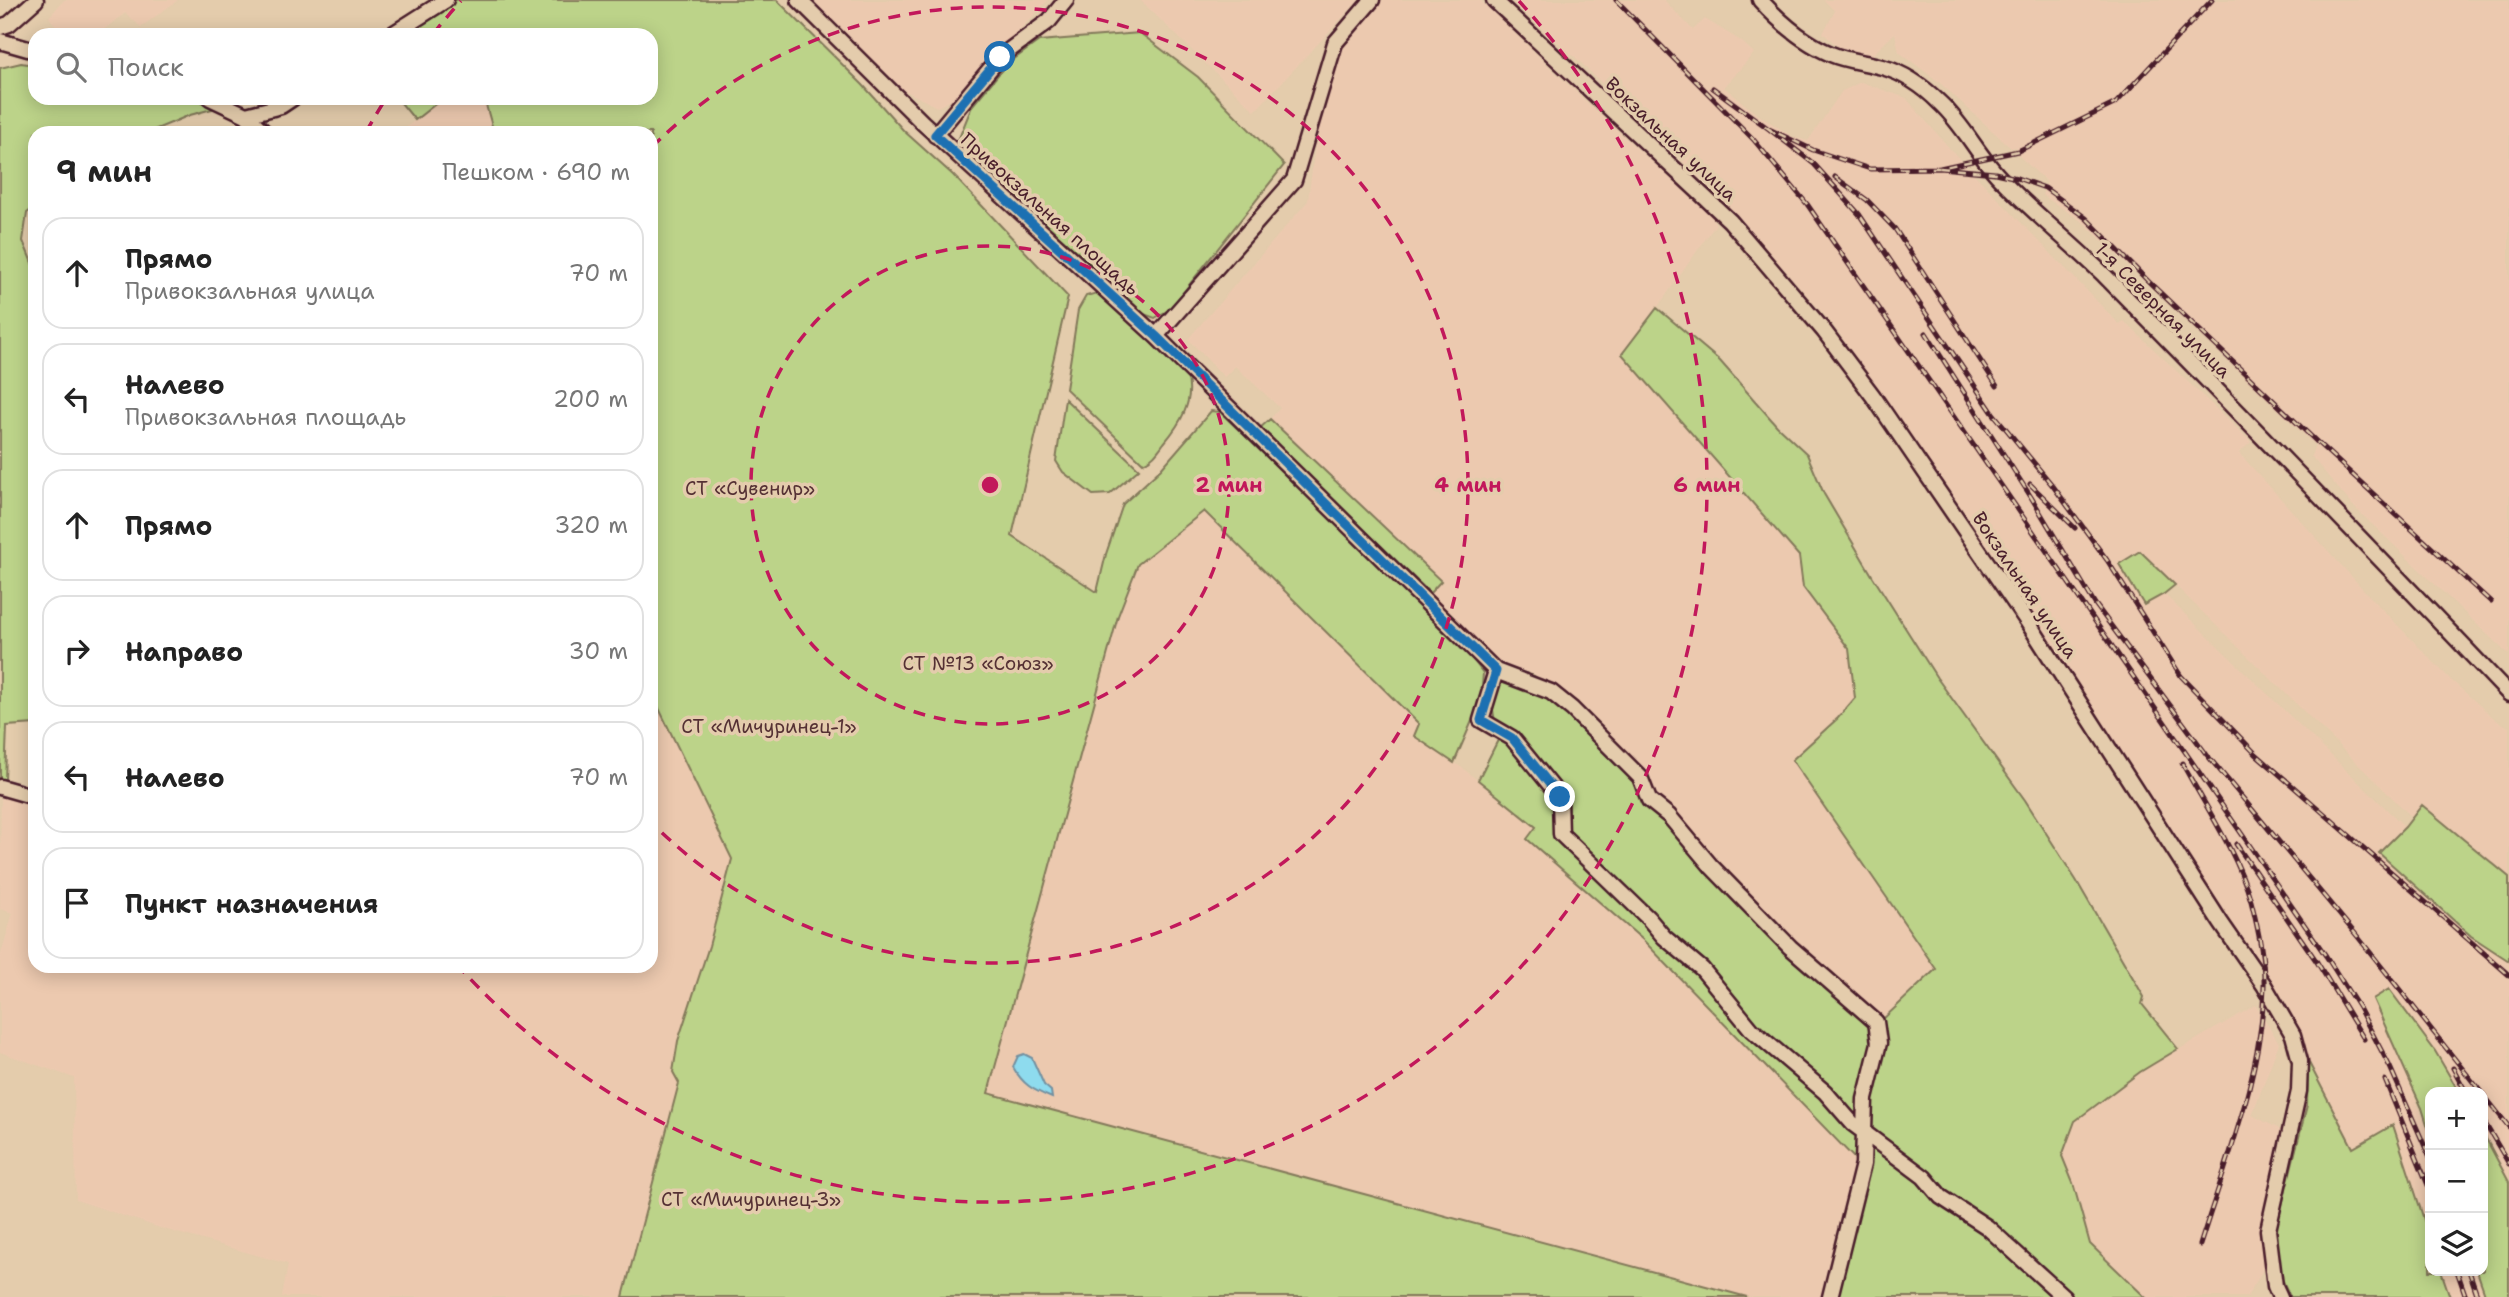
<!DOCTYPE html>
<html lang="ru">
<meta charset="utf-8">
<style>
:root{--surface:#fff;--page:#f2f2f2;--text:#222;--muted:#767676;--line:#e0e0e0}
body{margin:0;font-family:"Shantell Sans",sans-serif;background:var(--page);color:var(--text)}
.controls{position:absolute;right:21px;bottom:21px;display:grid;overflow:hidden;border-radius:14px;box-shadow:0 4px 18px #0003}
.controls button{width:63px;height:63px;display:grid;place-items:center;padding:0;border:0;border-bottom:2px solid var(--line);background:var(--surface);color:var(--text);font:35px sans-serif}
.stop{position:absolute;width:21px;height:21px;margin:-16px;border:5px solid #1f6fb2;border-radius:50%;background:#fff}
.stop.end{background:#1f6fb2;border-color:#fff;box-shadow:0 2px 7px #0008}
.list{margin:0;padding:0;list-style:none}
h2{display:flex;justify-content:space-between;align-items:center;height:91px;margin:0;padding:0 28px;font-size:30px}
h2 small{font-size:23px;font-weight:400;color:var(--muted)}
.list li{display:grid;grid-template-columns:46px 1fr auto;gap:21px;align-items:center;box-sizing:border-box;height:112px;margin:0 14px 14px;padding:0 14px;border:2px solid var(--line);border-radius:21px}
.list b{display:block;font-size:26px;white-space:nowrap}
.list p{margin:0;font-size:23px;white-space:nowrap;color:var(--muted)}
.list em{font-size:23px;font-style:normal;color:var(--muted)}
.icon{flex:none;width:38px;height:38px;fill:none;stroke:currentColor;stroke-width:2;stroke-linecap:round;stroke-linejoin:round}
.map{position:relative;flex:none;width:2509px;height:1297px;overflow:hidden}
.search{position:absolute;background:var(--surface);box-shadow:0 4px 18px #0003;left:28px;top:28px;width:630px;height:77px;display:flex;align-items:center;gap:18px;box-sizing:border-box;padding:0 24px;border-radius:21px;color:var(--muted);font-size:26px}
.panel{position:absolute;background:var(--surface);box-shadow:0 4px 18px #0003;left:28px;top:126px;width:630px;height:847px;border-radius:21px}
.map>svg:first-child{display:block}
.built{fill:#ecc9af;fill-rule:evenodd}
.green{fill:#bcd389;stroke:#83795a;stroke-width:2}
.water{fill:#8edbee;stroke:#7390a0;stroke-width:2}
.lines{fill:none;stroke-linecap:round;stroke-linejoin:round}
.minor-casing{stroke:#4a1f2b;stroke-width:19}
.minor{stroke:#e4ccac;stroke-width:14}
.rail-casing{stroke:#4a1f2b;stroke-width:5}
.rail{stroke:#e4ccac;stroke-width:2.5;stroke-dasharray:8;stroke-linecap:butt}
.route{stroke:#1f6fb2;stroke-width:9}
.ring{fill:none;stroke:#c2185b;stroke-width:3.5;stroke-dasharray:12 9}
.labels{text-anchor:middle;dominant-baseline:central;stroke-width:7;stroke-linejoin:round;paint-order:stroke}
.street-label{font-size:19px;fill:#4a1f2b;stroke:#e4ccac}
.park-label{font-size:19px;fill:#553134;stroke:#e4ccac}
.centre{fill:#c2185b;stroke:#e4ccac;stroke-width:3.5}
.ring-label{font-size:21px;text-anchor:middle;font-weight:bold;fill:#c2185b;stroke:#e4ccac;stroke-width:7;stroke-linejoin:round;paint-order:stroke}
</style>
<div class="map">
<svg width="2509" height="1297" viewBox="0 0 2509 1297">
<rect width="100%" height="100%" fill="#e4ccac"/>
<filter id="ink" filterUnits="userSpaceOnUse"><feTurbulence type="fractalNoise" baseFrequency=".0143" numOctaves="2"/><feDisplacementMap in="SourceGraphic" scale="14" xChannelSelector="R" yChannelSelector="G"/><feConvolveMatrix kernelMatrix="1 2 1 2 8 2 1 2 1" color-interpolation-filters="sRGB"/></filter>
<g filter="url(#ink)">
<path class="built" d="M64 0H178L141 27 125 13 97 35H62L49 17Z
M806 0H1048L956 98 937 107 902 89Z
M1140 0H1359L1255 111Z
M1382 0H1480L1597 112 1709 213 1716 224 1657 308 1622 354 1799 556 1803 588 1849 649 1855 698 1838 718 1792 760 1936 969 1880 1022 1793 946 1534 676 1504 666 1430 593 1441 581 1270 419 1280 408 1235 366 1224 377 1188 339 1308 201 1316 138 1340 48Z
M1510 0H1664L1693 30 1705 19 1741 41 1754 53 1724 87 1754 112 1793 137 1808 141 1842 91 1861 82 1906 98 1951 150 2119 324 2124 321 2251 442 2239 453 2372 599 2451 680 2496 720 2509 727V877L2422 806 2412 817 2140 551 2144 604 2164 594 2405 827 2380 854 2471 936 2509 961V1182L2483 1133V1092H2459L2435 1051 2406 1074 2430 1134V1238L2393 1126 2353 1148 2308 1061 2303 1034 2283 998 2157 809 2000 563 1833 325 1736 214 1575 57Z
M1824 0H2509V655L2354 507 2311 456 2315 445 2083 222 2042 195 2047 182 2019 156 2016 147 2011 148 1939 82 1899 52 1895 33 1867 60 1844 52 1823 33 1835 11Z
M443 98H484L494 133H399Z
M1203 510 1419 724 1414 737 1461 767 1537 827 1527 839 1643 940 1858 1162 1826 1297H1747L988 1093 1118 616 1138 564ZM1024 1054 1032 1058 1052 1097 1026 1086Z
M651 692 732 859 709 947 678 1041 673 1072 679 1083 623 1297H282L288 1264 160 1228 76 1200 74 1078 0 1052V957L13 913 0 909 1 793 35 803V966H651Z
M2256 1005 2279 1043 2252 1115 2285 1132 2263 1229 2264 1268 2247 1297H2145L2090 1244 2073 1183 2062 1156 2075 1121 2140 1072Z
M2441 1271H2477L2486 1297H2450Z"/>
<path class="green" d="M452 0H777L863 85 904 131 953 175 1068 297 1012 536 1097 592 1106 554 1123 504 1161 469 1211 411 1220 412 1458 640 1483 673 1481 700 1454 763 1414 736 1419 724 1204 511 1138 564 1118 616 988 1093 1747 1297H623L679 1083 673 1072 678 1041 709 946 732 859 651 692V133H494L484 98H651V35H403Z
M1140 33 1198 77 1284 165 1170 309 1155 318 1141 313 957 143 972 106 1006 65 1039 41Z
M21 63 35 65V98H197L212 109 190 115 147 133H35V207L27 213 23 241 35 270V724L7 726 5 780 0 778V68Z
M397 98H443L415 120Z
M1097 293 1187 375C1195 401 1180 424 1164 443 1158 451 1153 459 1143 463L1066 389 1078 310 1086 296Z
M1657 308 1720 361 1777 426 1807 454 1824 494 1873 577 1937 678 2025 800 2076 880 2144 997 2142 1004 2178 1049 2140 1072 2075 1121 2062 1156 2073 1183 2090 1244 2145 1297H1826L1858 1162 1643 940 1527 839 1536 827 1478 780 1498 740 1492 704 1504 666 1534 676 1557 692 1652 799 1793 946 1880 1022 1936 969 1792 760 1838 718 1855 698 1849 649 1803 587 1799 556 1622 354Z
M1065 399 1139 469 1110 494 1093 495 1063 472 1056 461Z
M1270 419 1441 581 1430 593 1259 429Z
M2140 551 2175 585 2164 594 2144 605 2119 564Z
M2422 805 2509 877V961L2471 936 2379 853 2405 827Z
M2389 989 2435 1051 2459 1092H2430V1134L2422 1108 2373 999Z
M2308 1061 2353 1148 2393 1125 2430 1238V1271H2441L2450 1297H2290L2279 1272 2277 1225 2307 1105Z
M2483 1133 2509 1182V1297H2486L2477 1271H2483Z"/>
<path class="water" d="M1024 1054 1032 1058 1044 1085 1051 1091 1052 1098C1033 1090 1023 1085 1013 1067L1018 1056Z"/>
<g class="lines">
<defs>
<path id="minor" d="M799 0 923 123 1156 336 1496 671 1551 692 1572 709 1640 777 1649 800 1669 816 1711 866 1790 947 1876 1022 1879 1043 1865 1099 1863 1164 1830 1297
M1494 0 1730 221 1824 331 1873 396 2027 621 2221 923 2264 985 2293 1035 2300 1061 2299 1091 2268 1230 2275 1286 2280 1297
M1760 0C1780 22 1804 43 1831 54 1847 61 1865 62 1882 67 1904 73 1924 87 1940 103 1965 126 1979 158 2003 181 2035 214 2071 243 2104 275 2240 413 2375 553 2509 694
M0 27 9 24 36 0
M391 35 446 0
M0 41 35 51
M210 98 246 115 265 133
M246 115 281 106 293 98
M935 135 1000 57 1049 21 1066 0
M1156 336 1294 180 1335 43 1372 0
M1496 671 1481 720 1512 738 1560 797 1561 834 1648 918 1664 937 1702 969 1752 1030 1825 1092 1853 1124 1924 1177 1941 1197 1987 1227 2064 1297
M0 787 35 797"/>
</defs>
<use href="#minor" class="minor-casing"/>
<use href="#minor" class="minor"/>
<defs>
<path id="rail" d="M1616 0 1753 139 1807 204 2326 956 2359 1008 2390 1067 2430 1158
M1713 88 1769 129 1813 150 1870 169 1940 168 2018 151 2116 103 2212 0
M1769 129 1814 164 1859 214 1993 413 2053 486 2107 560 2181 676 2256 754 2509 975
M1940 168 1995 173 2017 178 2045 188 2086 218 2148 281 2318 443 2491 602
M1835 177 1867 200 1895 229 1997 386
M1926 333 2031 497 2095 604 2207 755 2358 937 2481 1092
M2030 484 2075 528
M2182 763C2206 807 2237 853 2251 901 2258 928 2265 959 2264 986 2262 1075 2226 1161 2200 1245
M2236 844 2317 962 2364 1039
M2453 1068 2466 1092
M2385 1080 2430 1190
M2483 1094 2509 1127
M2483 1120 2509 1164
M2457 1271 2466 1297
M2469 1271 2478 1297"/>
</defs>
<use href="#rail" class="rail-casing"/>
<use href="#rail" class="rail"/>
</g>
</g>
<g class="lines" filter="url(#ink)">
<path class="route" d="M1000 57 935 135 1156 336 1496 671 1481 720 1512 738 1560 797"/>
</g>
<g class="ring">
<circle cx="990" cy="485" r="239"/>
<path d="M652 147A478 478 0 1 1 652 823"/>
<path d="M366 132A717 717 0 0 1 385 100M433 34A717 717 0 0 1 461 1M1519 1A717 717 0 1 1 461 969"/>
</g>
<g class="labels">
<g class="street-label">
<text transform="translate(1671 139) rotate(43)">Вокзальная улица</text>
<text transform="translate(1050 214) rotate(42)">Привокзальная площадь</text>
<text transform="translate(2163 310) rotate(45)">1-я Северная улица</text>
<text transform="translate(2025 585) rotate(56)">Вокзальная улица</text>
</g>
<g class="park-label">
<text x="750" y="488">СТ «Сувенир»</text>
<text x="978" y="663">СТ №13 «Союз»</text>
<text x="769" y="726">СТ «Мичуринец-1»</text>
<text x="751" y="1199">СТ «Мичуринец-3»</text>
</g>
</g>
<circle cx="990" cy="485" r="10" class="centre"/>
<g class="ring-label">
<text x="1229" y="492">2 мин</text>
<text x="1468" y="492">4 мин</text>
<text x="1707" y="492">6 мин</text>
</g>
</svg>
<div class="controls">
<button>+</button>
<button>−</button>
<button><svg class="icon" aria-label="layers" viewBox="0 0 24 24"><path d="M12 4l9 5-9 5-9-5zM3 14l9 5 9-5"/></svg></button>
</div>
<div class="stop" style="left:1000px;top:57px"></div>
<div class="stop end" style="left:1560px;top:797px"></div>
<div class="search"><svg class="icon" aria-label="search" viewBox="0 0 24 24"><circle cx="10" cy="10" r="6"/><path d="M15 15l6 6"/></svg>Поиск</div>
<section class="panel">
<h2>9 мин<small>Пешком · 690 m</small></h2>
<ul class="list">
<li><svg class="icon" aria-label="ahead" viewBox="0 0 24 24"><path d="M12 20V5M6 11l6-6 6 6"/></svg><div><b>Прямо</b><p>Привокзальная улица</p></div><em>70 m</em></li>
<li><svg class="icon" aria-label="left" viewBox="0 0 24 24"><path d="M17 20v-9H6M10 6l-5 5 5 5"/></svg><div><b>Налево</b><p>Привокзальная площадь</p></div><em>200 m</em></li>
<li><svg class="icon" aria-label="ahead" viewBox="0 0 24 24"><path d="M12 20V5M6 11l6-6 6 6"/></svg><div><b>Прямо</b></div><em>320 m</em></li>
<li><svg class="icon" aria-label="right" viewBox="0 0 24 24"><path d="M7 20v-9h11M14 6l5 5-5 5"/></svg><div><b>Направо</b></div><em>30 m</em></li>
<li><svg class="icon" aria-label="left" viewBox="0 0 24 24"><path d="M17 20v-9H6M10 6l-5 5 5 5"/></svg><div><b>Налево</b></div><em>70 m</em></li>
<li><svg class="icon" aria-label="arrive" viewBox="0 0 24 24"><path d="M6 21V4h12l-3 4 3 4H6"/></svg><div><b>Пункт назначения</b></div></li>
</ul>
</section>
</div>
